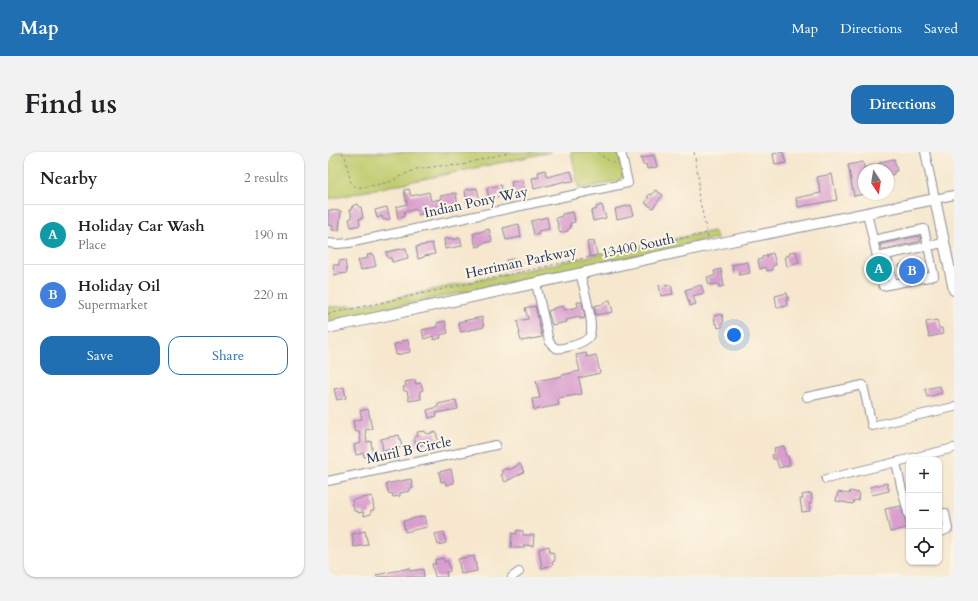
<!DOCTYPE html>
<meta charset="utf-8">
<style>
:root{--surface:#fff;--page:#f2f2f2;--text:#202124;--muted:#757577;--line:#e0e0e0;--accent:#1f6fb2}
body{margin:0;font-family:Cardo,serif;background:var(--page);color:var(--text)}
.controls{position:absolute;right:12px;bottom:12px;display:grid;overflow:hidden;border-radius:8px;box-shadow:0 1px 3px #0004}
.controls button{width:36px;height:36px;display:grid;place-items:center;padding:0;border:0;border-bottom:1px solid var(--line);background:var(--surface);color:var(--text);font:20px sans-serif}
.compass{position:absolute;left:530px;top:12px;width:36px;height:36px;border-radius:50%;background:var(--surface);box-shadow:0 1px 3px #0004;rotate:168deg}
.you{position:absolute;left:406px;top:183px;width:14px;height:14px;margin:-10px;border:3px solid #fff;border-radius:50%;background:#1a73e8;box-shadow:0 0 0 6px #1a73e833}
.badge{display:grid;place-items:center;width:26px;height:26px;border-radius:50%;background:var(--accent);color:#fff;font-size:13px;font-weight:700}
.pin{position:absolute;translate:-50% -50%;border:2px solid #fff;box-shadow:0 1px 4px #0006}
.list{margin:0;padding:0;list-style:none}
h2{display:flex;justify-content:space-between;align-items:center;height:52px;margin:0;padding:0 16px;font-size:17px}
h2 small{font-size:13px;font-weight:400;color:var(--muted)}
.list li{display:grid;grid-template-columns:26px 1fr auto;gap:12px;align-items:center;box-sizing:border-box;height:60px;padding:0 16px;border-top:1px solid var(--line)}
.list b{display:block;font-size:15px;white-space:nowrap}
.list p{margin:0;font-size:13px;white-space:nowrap;color:var(--muted)}
.list em{font-size:13px;font-style:normal;color:var(--muted)}
.actions{display:flex;gap:8px;padding:12px 16px}
.actions a{flex:1;padding:9px 0;border:1px solid var(--accent);border-radius:12px;text-align:center;font-size:14px;color:var(--accent)}
.actions .main{background:var(--accent);color:#fff}
.icon{flex:none;width:22px;height:22px;fill:none;stroke:currentColor;stroke-width:2;stroke-linecap:round;stroke-linejoin:round}
.map{position:relative;flex:none;width:626px;height:425px;overflow:hidden;border-radius:12px}
header{display:flex;align-items:center;gap:24px;box-sizing:border-box;height:56px;padding:0 20px;background:var(--accent);color:#fff}
header strong{font-size:19px}
nav{display:flex;gap:22px;margin-inline-start:auto;font-size:14px}
.intro{display:flex;align-items:center;justify-content:space-between;box-sizing:border-box;height:96px;padding:0 24px}
h1{margin:0;font-size:28px}
.button{padding:10px 18px;border-radius:12px;background:var(--accent);color:#fff;font-size:14px;font-weight:700}
main{display:flex;gap:24px;padding:0 24px}
aside{flex:1;background:var(--surface);border-radius:12px;box-shadow:0 1px 3px #0004}
.map>svg:first-child{display:block}
.green{fill:#bfcc6e;stroke:#6d7e66}
.building{fill:#d99ece}
.lines{fill:none;stroke-linecap:round;stroke-linejoin:round}
.minor-casing{stroke:#888b96;stroke-width:10}
.major-casing{stroke:#888b96;stroke-width:12}
.path{stroke:#888b96;stroke-width:1;stroke-dasharray:3 3;stroke-linecap:butt}
.minor{stroke:#fff;stroke-width:8}
.major{stroke:#fff;stroke-width:10}
.labels{text-anchor:middle;dominant-baseline:central;stroke-width:4;stroke-linejoin:round;paint-order:stroke}
.street-label{font-size:14px;fill:#1b2f5e;stroke:#fcf5e5}
</style>
<header>
<strong>Map</strong>
<nav><a>Map</a><a>Directions</a><a>Saved</a></nav>
</header>
<div class="intro"><h1>Find us</h1><a class="button">Directions</a></div>
<main>
<aside>
<h2>Nearby<small>2 results</small></h2>
<ul class="list">
<li><span class="badge" style="background:#0f9aa8">A</span><div><b>Holiday Car Wash</b><p>Place</p></div><em>190 m</em></li>
<li><span class="badge" style="background:#3f7fe0">B</span><div><b>Holiday Oil</b><p>Supermarket</p></div><em>220 m</em></li>
</ul>
<div class="actions"><a class="main">Save</a><a>Share</a></div>
</aside>
<div class="map">
<svg width="626" height="425" viewBox="0 0 626 425">
<rect width="100%" height="100%" fill="#fcf5e5"/>
<filter id="ink" filterUnits="userSpaceOnUse"><feTurbulence type="fractalNoise" baseFrequency=".025" numOctaves="2"/><feDisplacementMap in="SourceGraphic" scale="8" xChannelSelector="R" yChannelSelector="G"/><feConvolveMatrix kernelMatrix="1 2 1 2 8 2 1 2 1" color-interpolation-filters="sRGB"/></filter>
<filter id="wash" filterUnits="userSpaceOnUse"><feTurbulence type="fractalNoise" baseFrequency=".012" numOctaves="4" result="noise"/><feDisplacementMap in="SourceGraphic" scale="16" xChannelSelector="R" yChannelSelector="G"/><feGaussianBlur stdDeviation="0.9" result="paint"/><feColorMatrix in="noise" values="0 0 0 0 0 0 0 0 0 0 0 0 0 0 0 0 0 1.4 0 .05"/><feComposite in="paint" operator="in"/></filter>
<g filter="url(#wash)">
<rect width="100%" height="100%" fill="#f6e7ce"/>
<path class="green" d="M5 0H223L1 47 0 46V6Z
M243 0H290L295 20 294 26 290 29 251 37Z
M385 79 390 86 0 169V155L33 153 287 99Z"/>
<g id="blocks">
<path class="building" d="M455 0 458 11 447 13 445 2Z
M326 3 329 15 319 17 318 12 315 13 313 6Z
M566 7 569 19H566V22L560 24V18H536V42L526 44 520 13 535 10 536 16 552 12V10Z
M217 18 219 25 243 19 246 29 238 30V29L206 37 204 26 211 25 210 20Z
M504 22 509 48 470 55 468 46 493 41 489 25Z
M194 28 197 39 190 41 189 38 185 39 183 30Z
M173 33 175 43 161 47 159 36Z
M149 36 151 46 145 47 146 50 139 52 137 38Z
M81 37 83 44 101 40 103 49 113 47 112 44 128 41 130 54 124 55V52L114 54 95 58 96 61 90 63 89 57 76 60 77 64 70 66 68 55 79 52 76 38Z
M327 38 335 43 325 56 317 51 321 46 319 45 322 42 324 43Z
M30 52 31 55H33L35 66 31 67 32 73 23 75 21 67 24 66 22 57H25L24 54Z
M274 53 278 66 265 69 263 59 269 57 268 55Z
M303 53 306 63 289 67 287 57Z
M59 55 62 67 55 68 54 64 49 66 47 58Z
M0 58 13 59 11 78H4L5 74 0 73Z
M245 60 247 70 242 71 243 76 240 77V79L232 81 228 66 234 64V62Z
M219 65 221 77 210 79 211 82 206 83 203 69Z
M191 72 193 85 178 88 175 76Z
M161 77 164 89 153 92V94L148 95 145 82Z
M592 84 593 89 553 98 552 92Z
M125 86V88L132 86 134 94 117 97 116 87Z
M266 89 269 103 262 105 259 90Z
M104 91 107 102 96 104V105L90 107 88 95Z
M78 96 80 106 64 110 63 106H60L58 100Z
M468 99 471 111 459 114 457 104 462 103V100Z
M445 101 448 113 444 114 445 118 439 119 438 115 432 117 430 108 434 107V105L439 104 438 103Z
M45 102 48 114 33 118 30 108 40 106 39 103Z
M188 106 190 116 179 118 178 108Z
M17 108 19 121 6 123 5 113H11V109Z
M594 109 596 120 574 125 571 113Z
M420 110 422 121 411 123V120L406 121 404 113Z
M393 117 396 134 391 135 390 132 381 133 379 125 387 124 386 119Z
M338 132V134L343 133 345 142 333 144 331 133Z
M373 133 376 141 365 144 368 152 362 154 357 138Z
M459 141 460 148H458L459 154 449 156 447 144Z
M282 148 285 160 268 163 266 154 276 152V150Z
M249 150H254L257 166 252 167 251 165 238 168 239 170 224 173 220 159 226 157V156L235 154 236 158 250 155Z
M207 154 214 185 193 189 191 181H192L189 169 200 167 197 156Z
M394 162 396 170 394 171V175L390 176 389 172H387L386 164Z
M154 165 156 175 133 180 130 170Z
M609 168 611 176H614L615 182 601 185 598 170Z
M117 169 120 181 112 183 113 186 106 188 105 184 96 187 94 178 109 175V171Z
M80 188 82 200 68 203 66 192 73 191V189Z
M258 201 259 205 268 203 272 221 251 226 254 242 230 246 231 253 206 258 204 247 212 246 208 229 234 224V223L252 219 248 203Z
M87 228 88 232 93 231 95 238 92 239 93 247 81 249 79 239H76L75 235 78 234 77 230Z
M612 234 614 241 599 245 597 237Z
M16 235 18 246 9 248 6 237Z
M128 248 130 257 108 261 109 264 101 266 99 258 110 255V252Z
M40 257 44 277 37 278 39 290 43 289 45 304 36 305V301L28 303 26 293 33 291 31 279 27 280 25 269 34 267 32 259Z
M97 279 98 282 108 280 110 289 88 294 86 285 90 284 89 280Z
M71 283 74 295 55 299 53 287Z
M456 294 458 304H460L462 313 451 316 448 307H445L444 303 447 302 446 296Z
M192 312 196 320 177 330 173 323 175 322 173 319 179 316 181 318Z
M123 317 126 331 118 333 117 329 113 330 111 320Z
M83 327 85 336 82 337V339L72 341V344L65 345 64 341 61 342 58 332Z
M559 331 561 339 544 343 542 335Z
M522 339 531 341 530 349 526 348 525 352 508 349 510 340 521 342Z
M483 341 484 351H481L482 359 474 360 472 347H475L474 343Z
M44 344 46 358H43V362L36 364 35 360 30 361V359H26L24 348Z
M573 354 579 376 562 380 557 357Z
M96 364 99 375 77 380 75 369Z
M189 378 195 379V383H206L205 394 196 393V396H183L184 381 188 382Z
M37 379 40 393 26 395 24 382Z
M116 380 118 391 110 393 107 382Z
M221 394 222 401 225 400 227 409 224 410 225 413 214 416 211 397Z
M146 404 149 419 133 422 130 407Z
M115 406 116 410 120 409 122 419 118 420 119 425H107L104 412H108L107 408Z
M82 416V419L95 417 96 425H49L48 423Z"/>
</g>
</g>
<g filter="url(#ink)">
<use href="#blocks" fill-opacity="0" stroke="#888b96" stroke-width="1"/>
<g class="lines">
<defs>
<path id="minor" d="M597 0 607 47 626 43
M539 61 549 105 558 103 565 132 606 124 600 94 616 91
M545 88 596 77 600 94 558 103
M0 91 9 92 21 91 300 31 293 0
M549 105V110L555 134 565 132
M208 131 221 189C226 197 230 198 239 195 245 194 257 190 261 185 268 176 255 133 252 121
M479 245 535 233 544 274 626 255
M568 310 573 334 581 364
M498 327 626 296
M0 329 168 293
M611 381 620 377 617 361
M184 425 191 420"/>
<path id="major" d="M0 176 393 91 607 47 626 138"/>
</defs>
<use href="#minor" class="minor-casing"/>
<use href="#major" class="major-casing"/>
<path class="path" d="M14 0 17 4 23 31 28 35H37L61 30 88 17 111 14 135 13 147 9 183 0
M269 0 281 9 288 11
M366 0 371 29 370 41 379 81 380 86
M0 162 271 103 379 81"/>
<use href="#minor" class="minor"/>
<use href="#major" class="major"/>
</g>
</g>
<g class="labels">
<g class="street-label">
<text transform="translate(148 50) rotate(-12)">Indian Pony Way</text>
<text transform="translate(310 94) rotate(-12)">13400 South</text>
<text transform="translate(193 110) rotate(-12)">Herriman Parkway</text>
<text transform="translate(81 298) rotate(-12)">Muril B Circle</text>
</g>
</g>
</svg>
<div class="controls">
<button>+</button>
<button>−</button>
<button><svg class="icon" aria-label="locate" viewBox="0 0 24 24"><circle cx="12" cy="12" r="6"/><path d="M12 2v4M12 18v4M2 12h4M18 12h4"/></svg></button>
</div>
<svg class="compass" viewBox="-18 -18 36 36"><path d="M0-13l5 13h-10z" fill="#e53935"/><path d="M0 13l5-13h-10z" fill="#757577"/></svg>
<div class="you"></div>
<div class="pin badge" style="left:551px;top:117px;background:#0f9aa8">A</div>
<div class="pin badge" style="left:584px;top:119px;background:#3f7fe0">B</div>
</div>
</main>
